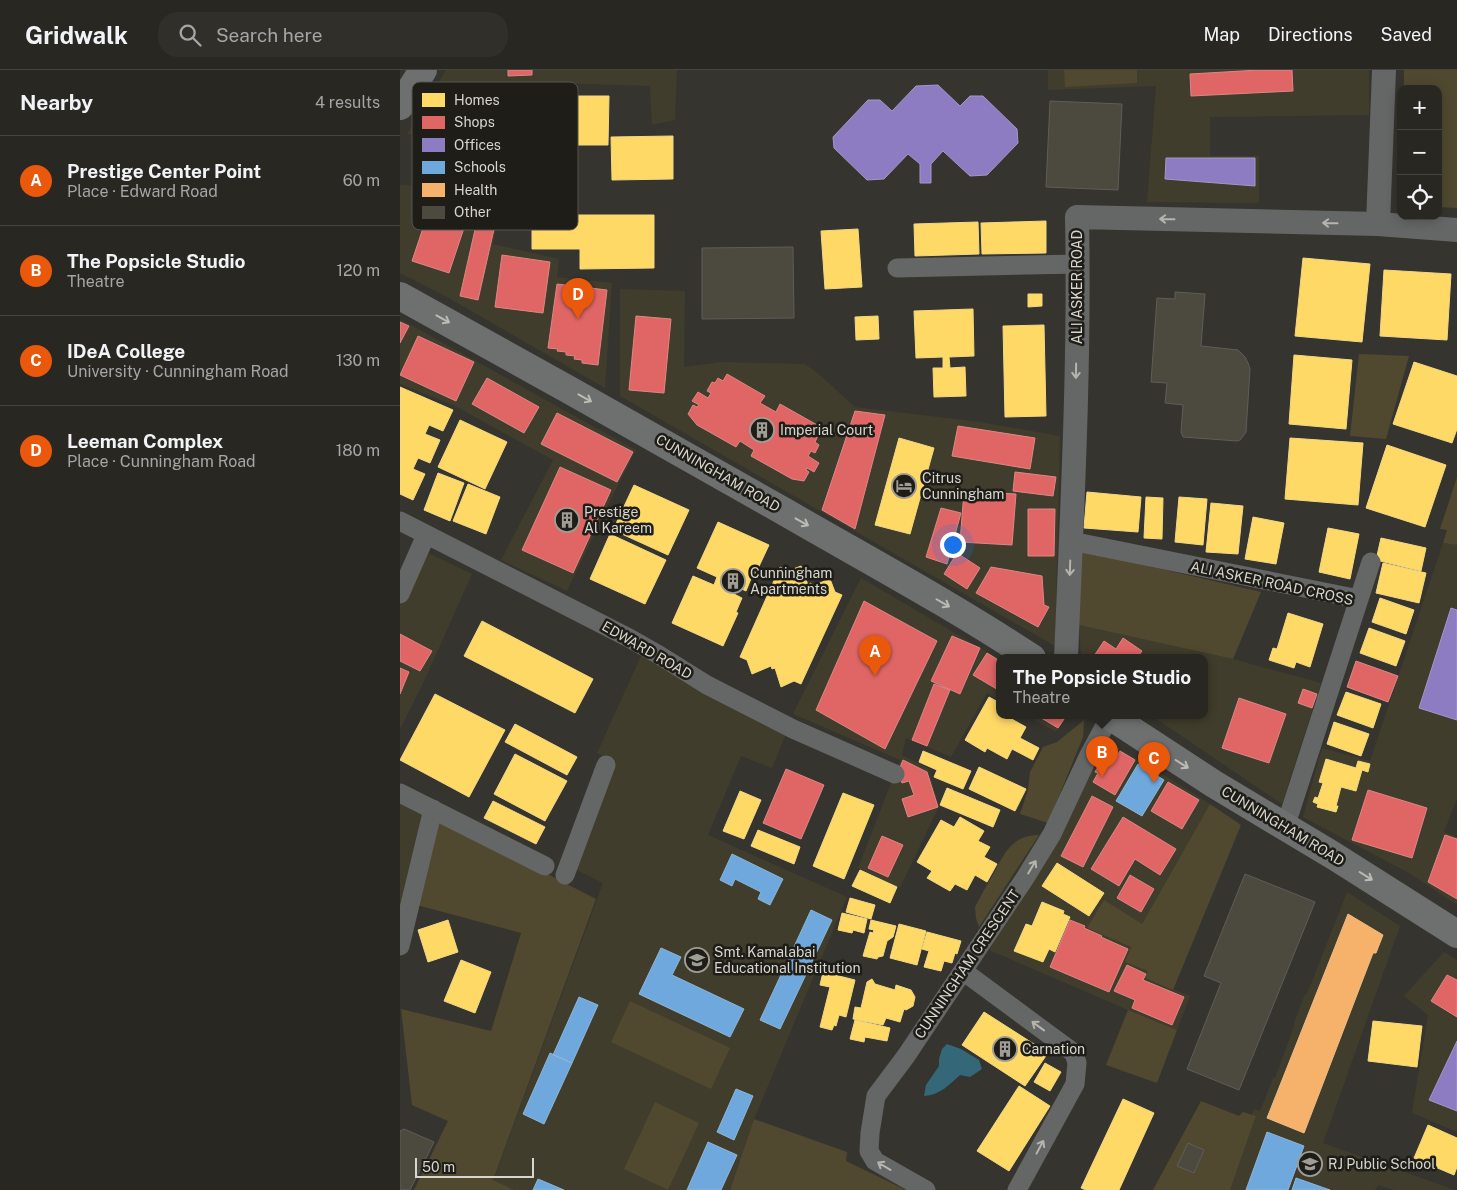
<!DOCTYPE html>
<meta charset="utf-8">
<style>
:root{--surface:#282722;--page:#302f2a;--text:#f1f3f6;--muted:#a5a5a5;--line:#444440;--accent:#ea580c}
body{margin:0;font-family:"Public Sans",sans-serif;background:var(--page);color:var(--text)}
.controls{position:absolute;right:15px;top:15px;display:grid;overflow:hidden;border-radius:10px;box-shadow:0 2px 12px #0003}
.controls button{width:45px;height:45px;display:grid;place-items:center;padding:0;border:0;border-bottom:1px solid var(--line);background:var(--surface);color:var(--text);font:25px sans-serif}
.scale{position:absolute;left:15px;bottom:12px;width:119px;box-sizing:border-box;padding-left:5px;border:2px solid #d7d5cd;border-top:0;font-size:14px;line-height:18px;white-space:nowrap;color:#d7d5cd;-webkit-text-stroke:4px #1e1d18;paint-order:stroke}
.you{position:absolute;left:552px;top:474px;width:18px;height:18px;margin:-12px;border:4px solid #fff;border-radius:50%;background:#1a73e8;box-shadow:0 0 0 8px #1a73e833}
.badge{display:grid;place-items:center;width:32px;height:32px;border-radius:50%;background:var(--accent);color:#fff;font-size:16px;font-weight:700}
.pin{position:absolute;translate:-50% -41px;filter:drop-shadow(0 1px 2px #0008)}
.pin::after{content:'';position:absolute;top:26px;width:18px;height:15px;background:inherit;clip-path:polygon(0 0,100% 0,50% 100%)}
.popup{position:absolute;left:596px;top:584px;width:212px;height:65px;box-sizing:border-box;display:grid;place-content:center;border-radius:10px;background:var(--surface);filter:drop-shadow(0 1px 4px #0005);font-size:16px;white-space:nowrap;color:var(--muted)}
.popup b{font-size:19px;color:var(--text)}
.popup::after{content:'';position:absolute;left:50%;top:100%;margin-left:-10px;border:10px solid transparent;border-top-color:var(--surface)}
.list{margin:0;padding:0;list-style:none}
h2{display:flex;justify-content:space-between;align-items:center;height:65px;margin:0;padding:0 20px;font-size:21px}
h2 small{font-size:16px;font-weight:400;color:var(--muted)}
.list li{display:grid;grid-template-columns:32px 1fr auto;gap:15px;align-items:center;box-sizing:border-box;height:90px;padding:0 20px;border-top:1px solid var(--line)}
.list b{display:block;font-size:19px;white-space:nowrap}
.list p{margin:0;font-size:16px;white-space:nowrap;color:var(--muted)}
.list em{font-size:16px;font-style:normal;color:var(--muted)}
.icon{flex:none;width:28px;height:28px;fill:none;stroke:currentColor;stroke-width:2;stroke-linecap:round;stroke-linejoin:round}
.map{position:relative;flex:none;width:1057px;height:1120px;overflow:hidden}
header{display:flex;align-items:center;gap:30px;box-sizing:border-box;height:70px;padding:0 25px;background:var(--surface);border-bottom:1px solid var(--line)}
header strong{font-size:24px}
nav{display:flex;gap:28px;margin-inline-start:auto;font-size:18px}
.search{width:350px;height:45px;background:var(--page);display:flex;align-items:center;gap:12px;box-sizing:border-box;padding:0 18px;border-radius:20px;color:var(--muted);font-size:19px}
main{display:flex}
aside{flex:1;background:var(--surface)}
.map>svg:first-child{display:block}
.built{fill:#413d2c}
.green{fill:#504930}
.water{fill:#346777}
.homes{fill:#ffd966;stroke:#f3d885}
.shops{fill:#e06666;stroke:#dd8785}
.offices{fill:#8e7cc3;stroke:#a497c6}
.schools{fill:#6fa8dc;stroke:#8eb6d8}
.health{fill:#f6b26b;stroke:#edbc88}
.building{fill:#4c4a3e;stroke:#5e5d58}
.lines{fill:none;stroke-linecap:round;stroke-linejoin:round}
.minor{stroke:#656666;stroke-width:19}
.tertiary{stroke:#656666;stroke-width:24}
.primary{stroke:#6d706f;stroke-width:28}
.oneway{stroke:#b5b4ae}
.oneway2{stroke:#bcbcb6}
.labels{text-anchor:middle;dominant-baseline:central;stroke-width:5;stroke-linejoin:round;paint-order:stroke}
.street-label{font-size:14px;fill:#d7d5cd;stroke:#1e1d18}
.poi-label{font-size:14px;fill:#d7d5cd;stroke:#1e1d18;text-anchor:start}
.key{fill:#1e1d18;stroke:#56544e;stroke-width:1}
.key-label{font-size:14px;fill:#d7d5cd}
</style>
<header>
<strong>Gridwalk</strong>
<div class="search"><svg class="icon" aria-label="search" viewBox="0 0 24 24"><circle cx="10" cy="10" r="6"/><path d="M15 15l6 6"/></svg>Search here</div>
<nav><a>Map</a><a>Directions</a><a>Saved</a></nav>
</header>
<main>
<aside>
<h2>Nearby<small>4 results</small></h2>
<ul class="list">
<li><span class="badge">A</span><div><b>Prestige Center Point</b><p>Place · Edward Road</p></div><em>60 m</em></li>
<li><span class="badge">B</span><div><b>The Popsicle Studio</b><p>Theatre</p></div><em>120 m</em></li>
<li><span class="badge">C</span><div><b>IDeA College</b><p>University · Cunningham Road</p></div><em>130 m</em></li>
<li><span class="badge">D</span><div><b>Leeman Complex</b><p>Place · Cunningham Road</p></div><em>180 m</em></li>
</ul>
</aside>
<div class="map">
<svg width="1057" height="1120" viewBox="0 0 1057 1120">
<rect width="100%" height="100%" fill="#36342e"/>
<path class="built" d="M46 0H277L275 50 252 55 250 16 124 12 123 72 7 64Z
M648 0H969V45L810 47V86H859V133L747 132 756 16 648 20Z
M0 115 28 116 101 126 93 174 159 189 157 207 212 213 205 318 47 227 0 203Z
M220 219 285 221 284 297 322 292 405 294 421 306 455 337 580 352 660 366 655 576 220 326Z
M0 249 236 380 216 419 167 521 101 490 153 390 53 335 0 314Z
M1043 473 1057 475V728L1044 762 1057 767V835L1009 803 903 747 922 678 970 691Z
M26 482 72 504 26 607 0 659V535Z
M461 508 599 589V630L587 623 551 687 506 668 502 685 528 698 539 736 500 818 458 798 500 690 393 644Z
M679 555 833 589 921 613 882 734 752 646H804V588H681Z
M241 586 318 626 388 659 372 698 341 686 308 765 447 827 354 1049 330 1120H114L93 1111 203 813 175 799 216 692 197 683Z
M627 646H667L656 662Z
M706 671 767 707 810 734 742 854 688 858 731 877 749 901 745 908 790 926 777 960 728 940 589 880Z
M0 732 25 744 0 849Z
M947 822 1000 856 923 1073 1055 1120H994L978 1115 975 1120H830L856 1046 852 1045 854 1039 860 1041 873 1008H875L894 956H893L905 924H907Z
M1044 882 1057 890V1062L1012 1043 1028 945 1004 926Z"/>
<path class="green" d="M664 0H737V13L665 17Z
M1004 0H1057V138L1038 137V19H1004Z
M959 284 1009 286 986 369 950 366Z
M1057 407V475L1043 473 1047 460 1040 459Z
M679 480 861 522 833 589 679 555Z
M684 650 683 667 648 753 620 744 628 720 630 702 643 677 657 672Z
M810 734 841 755 773 920 745 908 748 901 725 892 731 877 687 858 704 830 742 854Z
M40 749 196 829 93 1110 114 1120H14L48 1051 12 1035 1 939 91 961 121 863 17 835Z
M639 765 579 857 576 848 575 837C581 826 587 814 594 803 605 782 613 765 639 765Z
M230 931 330 978 311 1019 211 972Z
M728 940 777 960 757 1013 706 995Z
M801 1031 839 1046 843 1042 856 1046 830 1120H753Z
M255 1032 299 1053 268 1120 224 1099Z
M354 1049 447 1082 446 1091 506 1120H330Z"/>
<path class="water" d="M547 974 561 979 579 990 582 999 570 1007 560 1005C549 1015 540 1025 524 1026L526 1015 539 996V989L542 979Z"/>
<path class="homes" d="M145 26H209L208 75H144Z
M273 66V109L212 110 211 67Z
M16 86 132 91 130 116 15 111Z
M132 145H254V198L180 199V179H132Z
M646 151V183L582 184 581 153Z
M578 152 579 184 515 186 514 154Z
M458 159 462 217 425 219 421 161Z
M903 188 970 194 962 272 895 266Z
M984 200 1051 204 1047 270 980 266Z
M628 224H642V236L628 237Z
M573 239 574 286 549 287 550 298 565 297 566 326 534 327 533 298H543V287L516 288 514 241Z
M478 246 479 269 456 270 455 247Z
M644 255 646 346 605 347 603 256Z
M894 285 952 290 946 359 889 354Z
M1014 292 1057 306V359L1052 373 993 354Z
M0 317 53 340 43 361 29 355 25 364 40 370 30 393 18 388 13 399 25 404 13 430 0 424Z
M60 350 107 372 85 419 38 397Z
M499 368 534 378 510 464 475 455Z
M890 368 963 373 958 435 885 429Z
M987 375 1046 395 1025 457 966 438Z
M38 403 64 413 50 451 24 440Z
M68 414 100 427 86 464 53 451Z
M234 415 289 440 268 485 213 460Z
M687 422 741 427 738 462 684 458Z
M746 427 763 428 762 469 744 468Z
M779 427 807 429 803 475 775 472Z
M811 433 843 436 838 484 806 482Z
M853 447 884 453 876 494 845 489Z
M318 452 369 475 354 507 352 506 346 521 331 514 328 521 342 528 336 542 338 543 323 576 272 553 293 506 314 515 317 507 297 498Z
M928 458 959 464 950 509 919 502Z
M210 464 266 490 245 534 190 509Z
M981 468 1026 478 1021 501 976 490Z
M983 493 1026 503 1019 533 976 523Z
M401 496 408 515 411 513 412 516 430 509 435 522 442 525 401 614 394 611 381 617 375 598 372 599 371 596 352 604 347 590 340 587 380 497 388 501Z
M980 528 1014 540 1006 564 972 552Z
M888 543 923 554 910 597 896 592 894 598 869 590 873 578 877 579Z
M82 551 193 609 175 643 64 586Z
M969 558 1005 571 996 596 960 583Z
M946 622 981 634 973 658 937 645Z
M35 624 105 660 69 727 0 690Z
M589 627 600 633V646H608V647L626 657 620 668 639 678 633 690 612 679 607 689 587 678 585 682 565 670Z
M934 652 969 664 961 686 927 674Z
M115 654 177 687 167 705 105 672Z
M523 681 571 701 563 719 534 707 537 700 519 692Z
M115 684 167 711 145 751 94 724Z
M926 689 956 698 958 691 970 694 968 702 962 700 956 721 941 717 936 736H938L936 742 917 737 918 734 913 732 915 727 918 728 923 713 919 712Z
M579 697 626 719 615 741 569 719Z
M547 718 600 740 593 757 540 735Z
M340 721 361 730 344 769 323 761Z
M443 723 474 735 444 809 413 796Z
M93 731 145 757 136 774 84 748Z
M560 747 584 761 578 771 590 777 584 787 597 794 587 812 575 805 567 820 555 814 550 821 527 808 532 801 517 792 541 750 554 757Z
M358 760 400 777 394 794 351 776Z
M657 793 704 823 689 846 642 816Z
M460 800 497 817 490 833 452 816Z
M450 828 475 835 471 849 446 842Z
M642 832 664 841 663 844 670 847 655 882 649 879 643 892 614 881 626 854 632 856Z
M442 843 467 849 464 863 453 860 452 863 438 860Z
M48 850 58 882 28 892 18 860Z
M471 850 496 856 493 867 487 871 483 886 478 887 477 889 463 886 470 862 473 863 474 860 469 859Z
M499 854 526 861 517 895 490 888Z
M527 862 561 871 557 884 555 883 552 893 544 891 541 901 524 897 529 881 522 879Z
M61 890 91 902 75 943 44 931Z
M423 902 455 910 446 947 439 945 436 956 434 955 432 960 420 957 430 917 420 915Z
M472 909 475 914 495 920 496 915 511 920 515 927 513 936 506 940 504 939 500 952 486 948 483 955 453 949 455 937 461 938 467 912Z
M584 942 648 983 625 1016 562 975Z
M455 950 490 958 487 971 465 967 464 972 450 969Z
M973 951 1022 956 1017 997 968 991Z
M645 993 661 1002 650 1021 634 1012Z
M619 1016 650 1036 609 1101 577 1081Z
M723 1029 754 1043 719 1120H686L681 1118Z
M1028 1055 1057 1068V1097L1054 1105 1014 1088Z"/>
<path class="shops" d="M108 0H132V5L108 6Z
M859 0H892L893 21 791 26 790 4Z
M108 24V62L44 63V25Z
M36 119 73 131 49 203 12 191Z
M79 142 97 146 78 230 60 226Z
M102 185 150 192 143 243 95 237Z
M157 214 207 220 198 295 182 293V290L174 289 175 286 166 285V282L157 281 158 279 148 278Z
M236 246 271 249 264 323 229 320Z
M0 252 9 256 0 273Z
M18 266 74 292 56 331 0 305Z
M327 304 365 326 360 333 376 342 380 334 419 356 415 364 418 366 415 372 419 375 415 383 411 381 408 386 419 393 414 402 407 398 406 400 409 402 404 411 392 409 351 386 354 380 340 371 336 377 297 355 288 344 293 335 297 337 299 335 292 331 298 322 308 328 311 323 307 321 312 312 315 313 318 308 323 311Z
M87 308 139 337 124 363 72 334Z
M455 341 485 345 455 459 422 440Z
M157 343 233 382 217 412 141 374Z
M558 356 635 368 630 399 552 386Z
M160 397 211 420 173 503 122 480Z
M615 402 656 407 653 426 613 421Z
M564 421 616 424 612 475 560 472Z
M541 438 561 443 547 494 526 487Z
M628 439H655L654 486H628Z
M557 483 580 498 567 519 544 504Z
M591 497 642 506 644 535 649 537 638 557 576 523Z
M464 531 537 571 485 679 416 640Z
M0 564 32 581 20 601 0 591Z
M552 566 580 578 560 624 531 611Z
M723 568 742 581 737 588H697L694 586 704 571 716 579Z
M587 583 600 591V621L573 605Z
M956 591 998 606 988 632 947 617Z
M0 598 9 602 0 624Z
M534 614 550 620 527 676 512 670Z
M903 619 917 624 912 638 898 633Z
M839 628 886 644 869 693 822 678Z
M638 646H666L658 658Z
M720 681 735 690 715 725 693 712 698 703 695 702 704 686 713 692Z
M503 690 527 702 538 737 508 747 502 729 514 725 509 711 502 713 498 702Z
M386 699 424 715 401 769 363 753Z
M768 712 799 730 782 759 751 741Z
M968 720 1027 738 1012 788 952 770Z
M692 726 713 737 683 797 661 786Z
M723 747 776 779 760 805 735 789 719 816 691 799Z
M1045 765 1057 769V829L1028 812Z
M482 766 503 775 488 807 468 798Z
M730 805 754 819 741 842 717 828Z
M670 850 685 856 684 858 702 866 701 867 728 879 709 922 650 897Z
M727 895 746 904 743 910 784 927 772 955 732 938 735 930 714 921Z
M1047 905 1057 910V947L1031 931Z"/>
<path class="offices" d="M538 15 560 36 570 26H583L617 59 618 73 587 105 570 106 543 81 531 94V113H520V94L508 84 484 109 467 110 434 78 433 67 468 30H480L492 41 516 16Z
M766 88H855V116L765 109Z
M1051 538 1057 540V650L1019 638Z
M1057 971V1041L1029 1030Z"/>
<path class="schools" d="M738 694 764 710 742 746 716 731Z
M332 784 383 809 370 835 358 829 361 822 335 809 332 816 320 810Z
M411 840 432 850 380 959 360 950Z
M261 878 281 887 272 905 344 939 330 967 239 924Z
M179 927 198 935 172 993 153 985Z
M150 983 172 993 144 1054 123 1044Z
M336 1019 353 1026 334 1070 317 1062Z
M867 1062 904 1076 888 1120H846Z
M308 1072 337 1085 321 1120H287Z
M896 1108 930 1120H892Z
M138 1109 164 1120H133Z"/>
<path class="health" d="M948 844 983 865 976 883H973L904 1063 867 1048Z"/>
<path class="building" d="M650 31 722 34 718 120 646 117Z
M393 177 394 248 302 249V178Z
M775 222 805 224 801 276 838 280 845 287 848 293 850 299 846 362 844 365 840 370 837 371 783 367 781 362 783 335 765 333 767 313 751 312 757 228 775 229Z
M845 804 915 832 839 1020 787 999 821 913 804 906Z
M4 1059 34 1072 10 1120H0V1061Z
M788 1073 804 1080 794 1103 777 1096Z"/>
<g class="lines">
<path class="minor" d="M497 198 678 194
M0 451 229 568 259 585 307 615 393 659 495 704
M671 471 959 529
M0 524 26 465
M0 723 145 796
M884 756 890 742 971 492
M165 805 206 695
M0 876 33 739
M563 901 674 983 677 993 675 1014 617 1120
M526 1120 475 1091 469 1081 470 1063 476 1026 506 986 625 808 652 764 688 687 703 659 712 648"/>
<path class="tertiary" d="M978 154 984 0
M666 588C672 441 680 294 677 147L978 154 1057 160"/>
<path class="primary" d="M0 36 23 0
M0 226C129 297 257 369 385 442 468 490 552 535 632 588
M710 646 814 714 934 786 1057 864"/>
</g>
<defs><path id="oneway-shaft" d="M-6 0H5M1.5-3L5.5 0L1.5 3" fill="none" stroke-width="1.6" stroke-linecap="round" stroke-linejoin="round" transform="scale(1.25)"/></defs>
<g class="oneway">
<use href="#oneway-shaft" transform="translate(767 149) rotate(-179)"/>
<use href="#oneway-shaft" transform="translate(930 153) rotate(-179)"/>
<use href="#oneway-shaft" transform="translate(676 301) rotate(91)"/>
<use href="#oneway-shaft" transform="translate(670 498) rotate(92)"/>
<use href="#oneway-shaft" transform="translate(632 797) rotate(-59)"/>
<use href="#oneway-shaft" transform="translate(638 956) rotate(-144)"/>
<use href="#oneway-shaft" transform="translate(640 1077) rotate(-62)"/>
<use href="#oneway-shaft" transform="translate(484 1096) rotate(-149)"/>
</g>
<g class="oneway2">
<use href="#oneway-shaft" transform="translate(43 249) rotate(29)"/>
<use href="#oneway-shaft" transform="translate(185 328) rotate(29)"/>
<use href="#oneway-shaft" transform="translate(402 452) rotate(29)"/>
<use href="#oneway-shaft" transform="translate(543 533) rotate(30)"/>
<use href="#oneway-shaft" transform="translate(782 694) rotate(32)"/>
<use href="#oneway-shaft" transform="translate(966 806) rotate(32)"/>
</g>
<defs>
<symbol id="building-ring" viewBox="-11 -11 22 22"><circle r="9.5" fill="#1e1d18" stroke="#9f9d95" stroke-width="1.5"/><path d="M-4-6H4V6H1V3H-1V6H-4ZM-2.5-4.3h1.7v1.8h-1.7ZM.8-4.3h1.7v1.8H.8ZM-2.5-1h1.7V.8h-1.7ZM.8-1h1.7V.8H.8Z" fill="#9f9d95"/></symbol>
<symbol id="hotel-ring" viewBox="-11 -11 22 22"><circle r="9.5" fill="#1e1d18" stroke="#9f9d95" stroke-width="1.5"/><path d="M-6-4.5h1.5V1H6V5H4.5V3h-9V5H-6ZM-4 0a1.8 1.8 0 1 1 3.6 0ZM.5 0V-2.5h3Q6-2.5 6 0Z" fill="#9f9d95"/></symbol>
<symbol id="school-ring" viewBox="-11 -11 22 22"><circle r="9.5" fill="#1e1d18" stroke="#9f9d95" stroke-width="1.5"/><path d="M0-5L7-2L0 1L-7-2ZM-4 1L0 2.5L4 1V4Q0 6-4 4Z" fill="#9f9d95"/></symbol>
</defs>
<g fill-rule="evenodd">
<use href="#building-ring" x="348" y="346" width="28" height="28"/>
<use href="#hotel-ring" x="490" y="402" width="28" height="28"/>
<use href="#building-ring" x="153" y="436" width="28" height="28"/>
<use href="#building-ring" x="319" y="497" width="28" height="28"/>
<use href="#school-ring" x="283" y="876" width="28" height="28"/>
<use href="#building-ring" x="591" y="965" width="28" height="28"/>
<use href="#school-ring" x="896" y="1080" width="28" height="28"/>
</g>
<g class="labels">
<g class="street-label">
<text transform="translate(677 217) rotate(-90)">ALI ASKER ROAD</text>
<text transform="translate(318 403) rotate(30)">CUNNINGHAM ROAD</text>
<text transform="translate(872 513) rotate(12)">ALI ASKER ROAD CROSS</text>
<text transform="translate(247 580) rotate(30)">EDWARD ROAD</text>
<text transform="translate(883 756) rotate(31)">CUNNINGHAM ROAD</text>
<text transform="translate(567 894) rotate(-56)">CUNNINGHAM CRESCENT</text>
</g>
<g class="poi-label">
<text x="380" y="360">Imperial Court</text>
<text x="522" y="408">Citrus<tspan x="522" dy="16">Cunningham</tspan></text>
<text x="184" y="442">Prestige<tspan x="184" dy="16">Al Kareem</tspan></text>
<text x="350" y="503">Cunningham<tspan x="350" dy="16">Apartments</tspan></text>
<text x="314" y="882">Smt. Kamalabai<tspan x="314" dy="16">Educational Institution</tspan></text>
<text x="622" y="979">Carnation</text>
<text x="928" y="1094">RJ Public School</text>
</g>
</g>
<rect x="12" y="12" width="166" height="148" rx="8" class="key"/>
<rect x="22" y="23" width="23" height="14" fill="#ffd966"/>
<rect x="22" y="46" width="23" height="13" fill="#e06666"/>
<rect x="22" y="68" width="23" height="14" fill="#8e7cc3"/>
<rect x="22" y="91" width="23" height="13" fill="#6fa8dc"/>
<rect x="22" y="113" width="23" height="14" fill="#f6b26b"/>
<rect x="22" y="136" width="23" height="13" fill="#4c4a3e"/>
<g class="key-label">
<text x="54" y="35">Homes</text>
<text x="54" y="57">Shops</text>
<text x="54" y="80">Offices</text>
<text x="54" y="102">Schools</text>
<text x="54" y="125">Health</text>
<text x="54" y="147">Other</text>
</g>
</svg>
<div class="controls">
<button>+</button>
<button>−</button>
<button><svg class="icon" aria-label="locate" viewBox="0 0 24 24"><circle cx="12" cy="12" r="6"/><path d="M12 2v4M12 18v4M2 12h4M18 12h4"/></svg></button>
</div>
<div class="scale">50 m</div>
<div class="you"></div>
<div class="pin badge" style="left:475px;top:606px">A</div>
<div class="pin badge" style="left:702px;top:707px">B</div>
<div class="popup"><b>The Popsicle Studio</b>Theatre</div>
<div class="pin badge" style="left:754px;top:713px">C</div>
<div class="pin badge" style="left:178px;top:249px">D</div>
</div>
</main>
